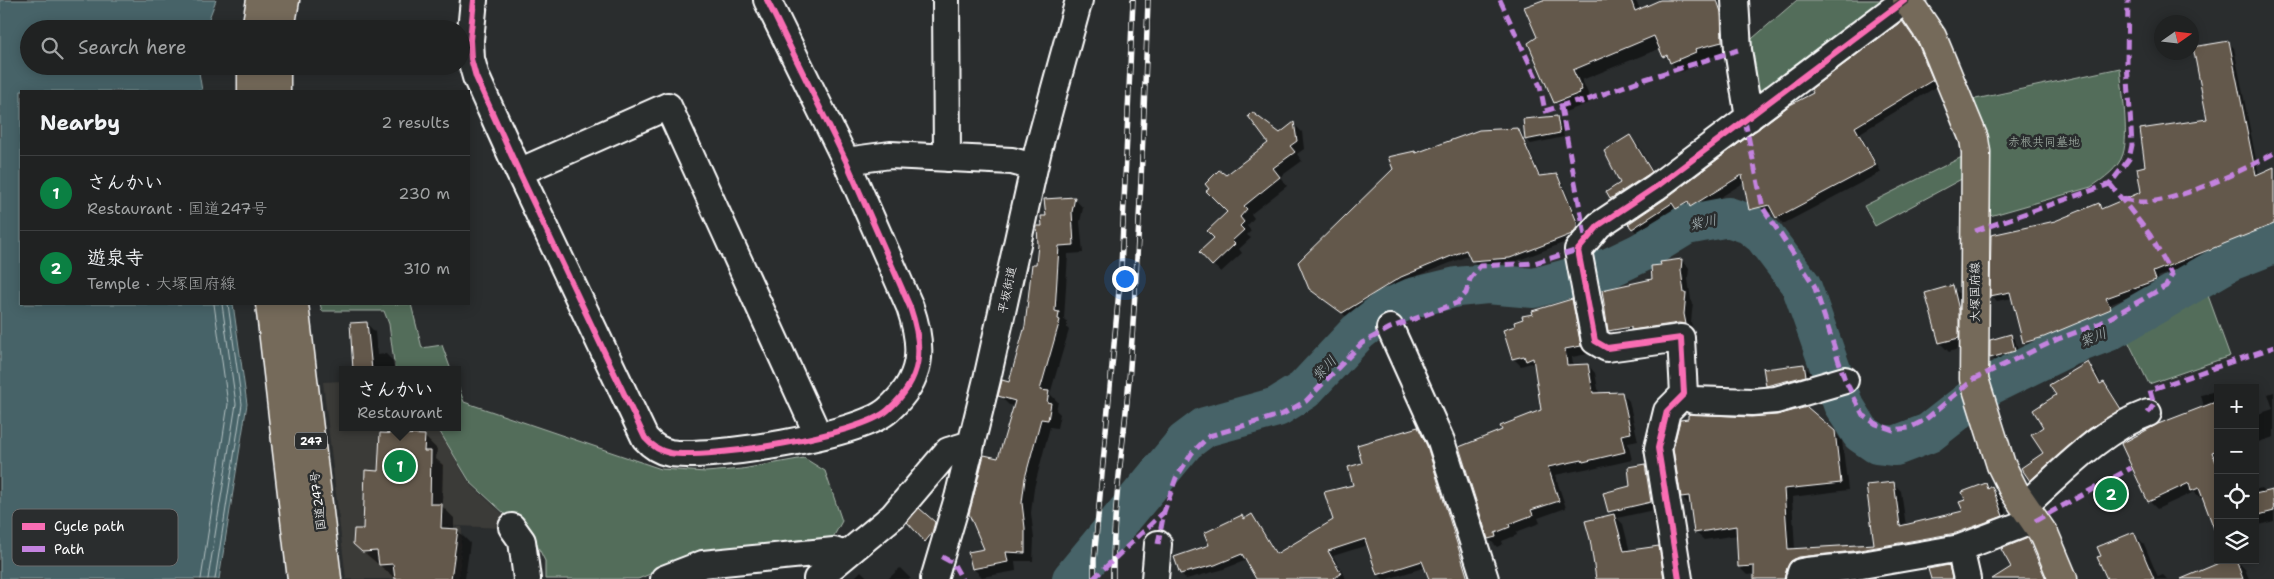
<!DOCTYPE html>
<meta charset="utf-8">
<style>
:root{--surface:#202222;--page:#2d2f2f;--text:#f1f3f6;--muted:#a2a4a5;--line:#3d3f40;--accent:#0b8043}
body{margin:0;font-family:"Shantell Sans","Klee One",sans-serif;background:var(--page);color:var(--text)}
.controls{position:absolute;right:15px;bottom:15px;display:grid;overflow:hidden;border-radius:0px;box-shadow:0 2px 12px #0003}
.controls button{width:45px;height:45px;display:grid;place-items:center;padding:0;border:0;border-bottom:1px solid var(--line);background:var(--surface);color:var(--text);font:25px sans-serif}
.compass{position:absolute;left:2154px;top:15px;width:45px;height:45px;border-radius:50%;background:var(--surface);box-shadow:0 2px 12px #0003;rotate:76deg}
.you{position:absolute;left:1124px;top:278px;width:18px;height:18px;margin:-12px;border:4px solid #fff;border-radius:50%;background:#1a73e8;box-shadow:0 0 0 8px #1a73e833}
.badge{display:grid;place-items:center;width:32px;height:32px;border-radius:50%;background:var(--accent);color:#fff;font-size:16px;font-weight:700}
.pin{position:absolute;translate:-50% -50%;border:2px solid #fff;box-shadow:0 1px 5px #0006}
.popup{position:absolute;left:339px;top:366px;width:122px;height:65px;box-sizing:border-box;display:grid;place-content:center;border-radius:0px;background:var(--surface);filter:drop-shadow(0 1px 4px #0005);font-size:16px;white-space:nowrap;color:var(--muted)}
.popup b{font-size:19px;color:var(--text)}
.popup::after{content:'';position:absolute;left:50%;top:100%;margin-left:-10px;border:10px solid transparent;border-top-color:var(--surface)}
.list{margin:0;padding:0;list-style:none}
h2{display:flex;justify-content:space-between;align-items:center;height:65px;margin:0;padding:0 20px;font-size:21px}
h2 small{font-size:16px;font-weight:400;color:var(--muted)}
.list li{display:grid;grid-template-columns:32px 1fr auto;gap:15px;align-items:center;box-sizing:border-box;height:75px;padding:0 20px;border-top:1px solid var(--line)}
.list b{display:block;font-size:19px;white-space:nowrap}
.list p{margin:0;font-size:16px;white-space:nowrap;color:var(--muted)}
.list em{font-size:16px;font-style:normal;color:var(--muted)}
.icon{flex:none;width:28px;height:28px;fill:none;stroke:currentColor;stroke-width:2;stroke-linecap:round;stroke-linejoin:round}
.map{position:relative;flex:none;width:2274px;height:579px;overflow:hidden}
.search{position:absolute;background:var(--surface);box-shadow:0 2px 12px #0003;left:20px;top:20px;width:450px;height:55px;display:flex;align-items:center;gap:12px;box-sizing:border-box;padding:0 18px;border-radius:28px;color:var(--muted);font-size:19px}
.panel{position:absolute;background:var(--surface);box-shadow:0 2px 12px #0003;left:20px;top:90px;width:450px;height:215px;border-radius:0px}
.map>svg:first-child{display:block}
.built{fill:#3b3a37}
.green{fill:#536d5a;stroke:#a9b6ac}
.water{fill:#466468;stroke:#90a2a4}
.shadow{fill:#0007}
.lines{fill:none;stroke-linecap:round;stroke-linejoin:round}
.shore{stroke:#b5c1c3;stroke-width:1}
.river{stroke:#466468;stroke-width:40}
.building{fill:#64584b;stroke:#fff}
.minor-casing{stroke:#fff;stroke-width:30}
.major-casing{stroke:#fff;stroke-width:31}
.highway-casing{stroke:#fff;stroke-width:31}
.minor{stroke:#2a2d2e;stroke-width:26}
.major{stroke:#746a5a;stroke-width:28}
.highway{stroke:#746a5a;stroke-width:28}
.rail-casing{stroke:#fff;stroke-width:5.5}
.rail{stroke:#2a2d2e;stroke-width:4;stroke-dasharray:11;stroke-linecap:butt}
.quiet{stroke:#c483df;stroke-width:5;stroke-dasharray:10 5;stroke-linecap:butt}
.cycleway-casing{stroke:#2a2d2e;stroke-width:9}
.cycleway{stroke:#f96db3;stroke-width:6}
.labels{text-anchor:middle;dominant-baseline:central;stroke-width:5;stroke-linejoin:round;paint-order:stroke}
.shield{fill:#2a2d2e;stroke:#bfc0c0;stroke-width:1}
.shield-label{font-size:11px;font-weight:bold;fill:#fff}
.park-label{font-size:12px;fill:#a9b6ac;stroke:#2a2d2e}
.street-label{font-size:12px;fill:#fff;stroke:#2a2d2e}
.water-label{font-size:14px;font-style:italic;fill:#acb9bb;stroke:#2a2d2e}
.key{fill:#2a2d2e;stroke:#6a6c6d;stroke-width:1}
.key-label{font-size:14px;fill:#fff}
</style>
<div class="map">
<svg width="2274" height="579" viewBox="0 0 2274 579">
<rect width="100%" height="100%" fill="#2a2d2e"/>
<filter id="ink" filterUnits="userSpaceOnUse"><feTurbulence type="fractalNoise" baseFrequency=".02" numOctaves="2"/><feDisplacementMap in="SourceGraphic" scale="10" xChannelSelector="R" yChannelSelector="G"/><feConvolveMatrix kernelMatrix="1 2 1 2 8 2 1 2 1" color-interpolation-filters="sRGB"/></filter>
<g filter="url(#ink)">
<path class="built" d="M342 381V427H433L440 433 469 483 506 517 503 528 413 524 462 527 459 579H346L323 382Z"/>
<path class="green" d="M1797 0H1897L1757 105 1746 44Z
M2120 68C2122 89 2129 135 2123 154 2119 168 2103 179 2091 187L1983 218 1971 100Z
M1966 155 1967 176 1875 226 1864 206Z
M2206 290 2230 356 2149 384 2127 339Z
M320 304H411L422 348 442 345 451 370H395L389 324 384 311H322Z
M458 386 464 402 661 469 706 472 742 469 804 458 825 471 842 521 830 543 680 562 638 579H545V561L530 531 506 515 470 482 437 427H458Z"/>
<path class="water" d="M0 0H216L205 29H29V66H198L202 91H21V304H233L247 404 219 579H0Z"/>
<path class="shadow" d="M1553 0H1635L1641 10 1663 0H1728L1732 52 1704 59 1705 62 1681 72 1664 56 1661 48 1582 80 1591 100 1588 101 1589 103 1565 112 1556 102 1539 37Z
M1902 22 1924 52 1938 86 1860 133 1881 172 1783 224 1774 211 1757 215 1751 209 1745 182 1697 212 1693 208 1683 214 1678 209 1639 235 1633 229 1815 94Z
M2229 43 2234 48 2259 175 2274 169V231L2158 277 2160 285 2111 304 2115 314 2050 342 2029 347 2024 342 2013 298 1997 301 1992 296V236L2055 222 2099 204 2103 209 2143 192 2147 167 2209 120Z
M1557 117 1561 122 1564 137 1531 144 1526 140 1524 120Z
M1294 124 1302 132 1304 149 1297 154 1302 161 1280 177 1287 186 1251 214 1254 218 1247 226 1251 231 1247 235 1251 238 1239 249 1242 253 1221 272 1213 265 1216 238 1229 212 1226 177Z
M1517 129 1522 133 1541 177 1556 176 1561 180 1581 227 1576 238 1514 262 1476 265 1470 255 1405 281 1347 317 1315 293 1417 154Z
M1630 137 1638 145 1658 180 1619 206 1607 193 1621 183Z
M1074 198 1083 208 1080 222 1083 253 1068 254 1064 319 1067 322V328L1069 330 1050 394 1058 402 1056 410 1060 414 1057 428 1050 427 1034 488 1031 513 1034 539 1033 561H1015L1016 571 982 577 973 568 986 550 999 460 1014 406 1009 405 1000 396 1010 384 1027 326 1043 227 1047 217Z
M1682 260 1689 268 1688 279 1691 300 1693 302 1691 322 1693 331 1617 338 1610 330 1654 280Z
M1952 287 1961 295 1967 346 1949 352 1940 343 1927 294Z
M1572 301 1579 308 1588 354 1572 357 1573 366 1588 365 1595 373 1599 394 1622 393 1629 401 1638 441 1628 443 1632 460 1592 469 1590 468 1555 475 1566 508 1538 518 1540 523 1516 532 1517 535 1502 541 1503 544 1497 547 1489 539 1460 448 1504 431 1542 411 1536 369 1531 363 1521 366 1513 358Z
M366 323 375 332 377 355 386 354 395 363V370H354Z
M2011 335 2015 339 2019 355 1995 361 1991 357Z
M2088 364 2095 371 2102 384 2110 390 2127 416 2037 487 2031 480 2044 454 2045 427 2058 395Z
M1803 365 1812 374 1814 384 1776 394 1767 385Z
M2216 391 2218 392V529L2204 497 2201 498 2194 492 2157 509 2149 501 2204 407 2201 395Z
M2274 392V437L2255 443V415L2273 409 2268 394Z
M1418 428 1423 434 1432 453 1465 555 1387 579H1383L1378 574 1368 545 1333 556 1346 579H1257L1247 560 1221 570 1186 579 1181 573 1211 546 1252 515 1257 521 1277 554 1335 521 1355 486 1364 464Z
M1834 432 1842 441 1848 490 1792 497 1795 550 1875 545 1893 483 1901 491 1906 526 1964 512 1966 500 1986 485 2000 496 2010 524 1794 579H1756L1755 574 1747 575 1739 567 1738 535 1704 540 1696 533 1690 505 1682 497Z
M424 436 437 449 436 459 443 465 442 506 454 518V530H457L470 543 465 579H396L354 544 364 530 379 472Z
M1645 466 1652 473 1658 509 1617 518 1623 524 1630 552 1658 548 1668 557 1671 579H1598L1613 515 1609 511 1631 487Z
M2261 488 2266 493 2274 490V521L2255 526V490Z
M934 523 943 532 934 549 926 541Z
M2133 533 2144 544 2158 577 2163 575 2167 579H2109Z
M2027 540 2037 549 2050 579H2013V567Z
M2236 560 2245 569 2249 579H2181Z
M1948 567 1958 579H1932Z
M900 568 911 579H888Z
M861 571 869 579H853Z"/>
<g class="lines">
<path class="shore" d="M201 579 228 404 214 304
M208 579 236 404 222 304
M215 579 242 404 228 304"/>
<path class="river" d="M1072 579 1185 442 1205 427 1277 407 1304 390 1358 332 1387 309 1412 298 1457 287 1487 284 1534 288 1611 267 1640 253 1686 225 1728 217 1749 224 1764 236 1801 285 1843 404 1861 433 1877 444 1895 446 1929 433 1990 385 2067 347 2109 331 2230 261 2274 244"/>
</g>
<path class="building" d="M1543 0H1631L1635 11 1660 0H1717L1721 12 1722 42 1695 49 1696 52 1670 63 1667 55 1663 57 1654 36 1573 70 1582 90 1579 91 1580 93 1554 103 1528 43 1537 37 1524 7Z
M1902 21 1918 44 1933 80 1855 127 1876 165 1776 218 1769 205 1749 210 1742 175 1690 207 1688 202 1676 209 1672 203 1632 229 1628 224 1665 199 1790 105 1813 93 1811 89Z
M2229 41 2256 175 2274 167V224L2153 272 2156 280 2106 298 2111 309 2044 337 2023 343 2010 292 1990 296 1991 235 2055 221 2099 203 2101 209 2141 192 2137 168 2145 166 2140 129 2207 119 2193 47Z
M1252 112 1280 133 1294 122 1297 141 1290 146 1295 152 1273 168 1280 177 1244 206 1247 209 1240 217 1244 222 1240 226 1244 230 1232 241 1235 244 1212 266 1199 252 1214 238 1207 231 1227 212 1206 191 1209 189 1205 184 1219 170 1226 175 1268 143 1248 116Z
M1557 116 1560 133 1525 140 1523 119Z
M1518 128 1539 176 1557 174 1577 222V227L1572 234 1510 258 1471 261 1466 250 1401 277 1342 313 1309 289 1298 262 1393 169 1388 157 1415 151 1416 153 1479 130Z
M1630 135 1652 172 1610 199 1606 192 1620 183 1604 151Z
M1075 197 1072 212 1074 245 1059 246 1055 311 1059 312 1058 319 1060 320 1040 390 1049 391 1047 402 1051 403 1048 420 1041 419 1025 478 1022 503 1025 528V553L1006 552 1008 562 972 569 968 552 984 549 969 514 984 455 998 458 1015 401 998 396 1002 380 1009 382 1025 326 1032 264H1036L1038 245 1037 226H1042L1041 216H1046L1044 199Z
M1682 259 1681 270 1684 293H1686L1684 314 1686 324 1679 323 1631 330V327L1608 331 1602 290 1652 279 1651 266 1661 265 1660 262Z
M1953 285 1959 310V338L1939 343 1925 293Z
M1572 299 1581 346 1565 349 1567 365 1588 364 1593 393 1622 392 1631 433 1621 435 1625 452 1583 462 1582 460 1548 467 1559 501 1531 510 1533 515 1509 524 1510 527 1495 533 1496 537 1488 539 1459 447 1502 430 1500 426 1541 410 1533 358 1526 361 1524 356 1512 359 1503 330 1515 326 1514 322 1523 319 1522 316 1533 314 1532 311Z
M367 322 372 370H353L350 323Z
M2011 334 2015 351 1990 358V340Z
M2088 362 2100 384 2104 382 2121 409 2089 429 2030 481 2021 468 2043 453 2031 435 2043 427 2033 410 2056 395 2049 385Z
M1804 364 1806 376 1766 386 1763 367 1765 369Z
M2218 401V450L2212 452 2218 467V533L2216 534 2199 488 2191 491 2189 483 2148 502 2121 444 2158 424Z
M1807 407 1835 431 1841 483 1784 489 1788 549 1874 544 1866 485 1894 482 1900 526 1963 511 1959 502 1965 500 1962 492 1986 483 1988 489 1992 486 2003 516 1956 533 1854 551 1799 557 1791 561 1787 568 1784 579H1754V566L1738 567 1736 526 1694 533 1689 496 1681 497 1673 449 1680 420 1688 419V415L1691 414 1751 417 1777 415Z
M1418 427 1427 446 1468 579H1429L1422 561 1377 575 1365 539 1328 551 1341 574 1332 579H1256L1242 554 1215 565 1180 574 1174 557 1209 545 1204 533 1242 515 1244 519 1252 514 1276 554 1333 520 1324 492 1353 485 1348 467 1362 463 1357 445Z
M380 433 425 435 424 451H431L430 504H442L441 528 458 529 451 579H395L393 564 379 565 377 551 362 552 353 544 354 529H363L365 470 378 471Z
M1645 464 1651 502 1608 512 1603 493 1630 486 1628 467Z
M2272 490 2274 511 2255 516V494Z
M919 508 935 522 932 533 925 542 907 522Z
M1614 514 1624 551 1659 546 1664 579H1596L1590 539 1585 521Z
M2134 532 2154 579H2107L2097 557 2101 556 2097 547Z
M2028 538 2046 579H1992L2011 567 2001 549Z
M2226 560H2236L2243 579H2181Z
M1949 565 1952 579H1931L1928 569Z"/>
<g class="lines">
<defs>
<path id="minor" d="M474 0 470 40 471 59 476 77 519 172 645 438C652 446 659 451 670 453 710 459 859 436 888 410 923 379 924 348 910 307L846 161 767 0
M946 0 947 158
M1735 0 1738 50 1749 118
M846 161 890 155 1012 161 1034 167
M519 172 668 106 818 435
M1390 328 1441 441 1485 579
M1684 394 1693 400 1752 402 1776 400 1845 380
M2025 505C2064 471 2099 431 2148 413
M512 527 522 541 527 579
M1960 548 1967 579
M664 579 703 564 834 551 846 555
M817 579 893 516 948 451 971 444
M934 579 958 498 987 379 1038 150 1079 0
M1155 579 1158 544
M1679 579 1658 448 1667 411 1684 394 1681 338 1607 348 1595 341 1578 250 1599 225 1656 187 1905 0
M1799 579 1801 572 1807 571 1856 566 1960 548 2034 520"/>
<path id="major" d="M1907 0 1932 37 1974 139 1976 152 1974 379 2001 465 2014 491 2045 536 2063 579"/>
<path id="highway" d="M256 29 261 0
M280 29 285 0
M252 91V66
M276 91V66
M270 304 302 579
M294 304 327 579"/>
</defs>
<use href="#minor" class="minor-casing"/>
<use href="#major" class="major-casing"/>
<use href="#highway" class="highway-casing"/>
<use href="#minor" class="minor"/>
<use href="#major" class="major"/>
<use href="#highway" class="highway"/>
<defs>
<path id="rail" d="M1094 579V560L1121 269 1133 0
M1113 579C1112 509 1125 438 1130 367 1139 245 1144 123 1148 0"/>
</defs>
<use href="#rail" class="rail-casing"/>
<use href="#rail" class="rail"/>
<path class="quiet" d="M1500 0 1540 86 1545 111 1576 101 1582 102 1636 82 1738 50
M1561 107 1586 241
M1745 121 1763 208 1814 285 1845 380 1863 415 1876 424 1893 430 1909 428 1925 420 1974 379 2058 339 2101 323 2166 286 2172 275 2150 235 2110 184
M2123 199C2129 200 2136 202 2142 202 2176 203 2244 170 2274 153
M1975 231 2110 184 2129 159 2132 145 2127 62 2128 0
M2148 413 2154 404 2150 390 2274 347
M2035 521 2131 468
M1158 544 1164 512 1176 478 1192 453 1209 436 1283 414 1306 401 1362 343 1390 328 1457 303 1466 293 1470 279 1480 266 1534 263 1578 250
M942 557 953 563 962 579
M1093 579 1164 512"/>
<defs>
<path id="cycleway" d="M474 0 470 40 471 59 476 77 519 172 645 438C652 446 659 451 670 453 710 459 859 436 888 410 923 379 924 348 910 307L846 161 767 0
M1679 579 1658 448 1667 411 1684 394 1681 338 1607 348 1595 341 1578 250 1599 225 1656 187 1905 0"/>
</defs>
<use href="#cycleway" class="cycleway-casing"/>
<use href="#cycleway" class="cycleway"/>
</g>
</g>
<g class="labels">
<rect class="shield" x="295" y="432.5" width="32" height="17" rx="4"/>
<g class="shield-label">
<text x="311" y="441">247</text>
</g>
<g class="park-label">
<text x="2044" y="142">赤根共同墓地</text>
</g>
<g class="street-label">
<text transform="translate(1007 290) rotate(-78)">平坂街道</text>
<text transform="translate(1975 292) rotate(-90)">大塚国府線</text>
<text transform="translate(318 501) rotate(-97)">国道247号</text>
</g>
<g class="water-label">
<text transform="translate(1703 222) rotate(-12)">紫川</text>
<text transform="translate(2093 337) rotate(-21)">紫川</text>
<text transform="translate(1324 368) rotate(-47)">紫川</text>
</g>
</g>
<rect x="12" y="509" width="166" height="57" rx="8" class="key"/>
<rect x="22" y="523" width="23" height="7" fill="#f96db3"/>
<rect x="22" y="546" width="23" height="6" fill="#c483df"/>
<g class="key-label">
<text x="54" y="531">Cycle path</text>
<text x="54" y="554">Path</text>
</g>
</svg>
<div class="controls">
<button>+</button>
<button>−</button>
<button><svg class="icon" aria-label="locate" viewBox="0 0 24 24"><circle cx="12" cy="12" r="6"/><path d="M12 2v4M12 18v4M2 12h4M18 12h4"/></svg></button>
<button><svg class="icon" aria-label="layers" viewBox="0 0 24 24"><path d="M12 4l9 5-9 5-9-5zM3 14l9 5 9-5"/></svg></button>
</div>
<svg class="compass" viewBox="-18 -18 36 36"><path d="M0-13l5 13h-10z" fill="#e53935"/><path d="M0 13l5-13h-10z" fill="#a2a4a5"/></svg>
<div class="you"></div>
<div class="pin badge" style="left:400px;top:466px">1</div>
<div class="popup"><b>さんかい</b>Restaurant</div>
<div class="pin badge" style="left:2111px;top:494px">2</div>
<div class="search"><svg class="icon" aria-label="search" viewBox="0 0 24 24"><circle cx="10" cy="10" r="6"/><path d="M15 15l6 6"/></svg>Search here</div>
<section class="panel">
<h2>Nearby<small>2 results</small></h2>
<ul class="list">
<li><span class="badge">1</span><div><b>さんかい</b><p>Restaurant · 国道247号</p></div><em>230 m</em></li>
<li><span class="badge">2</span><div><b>遊泉寺</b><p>Temple · 大塚国府線</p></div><em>310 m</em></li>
</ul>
</section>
</div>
